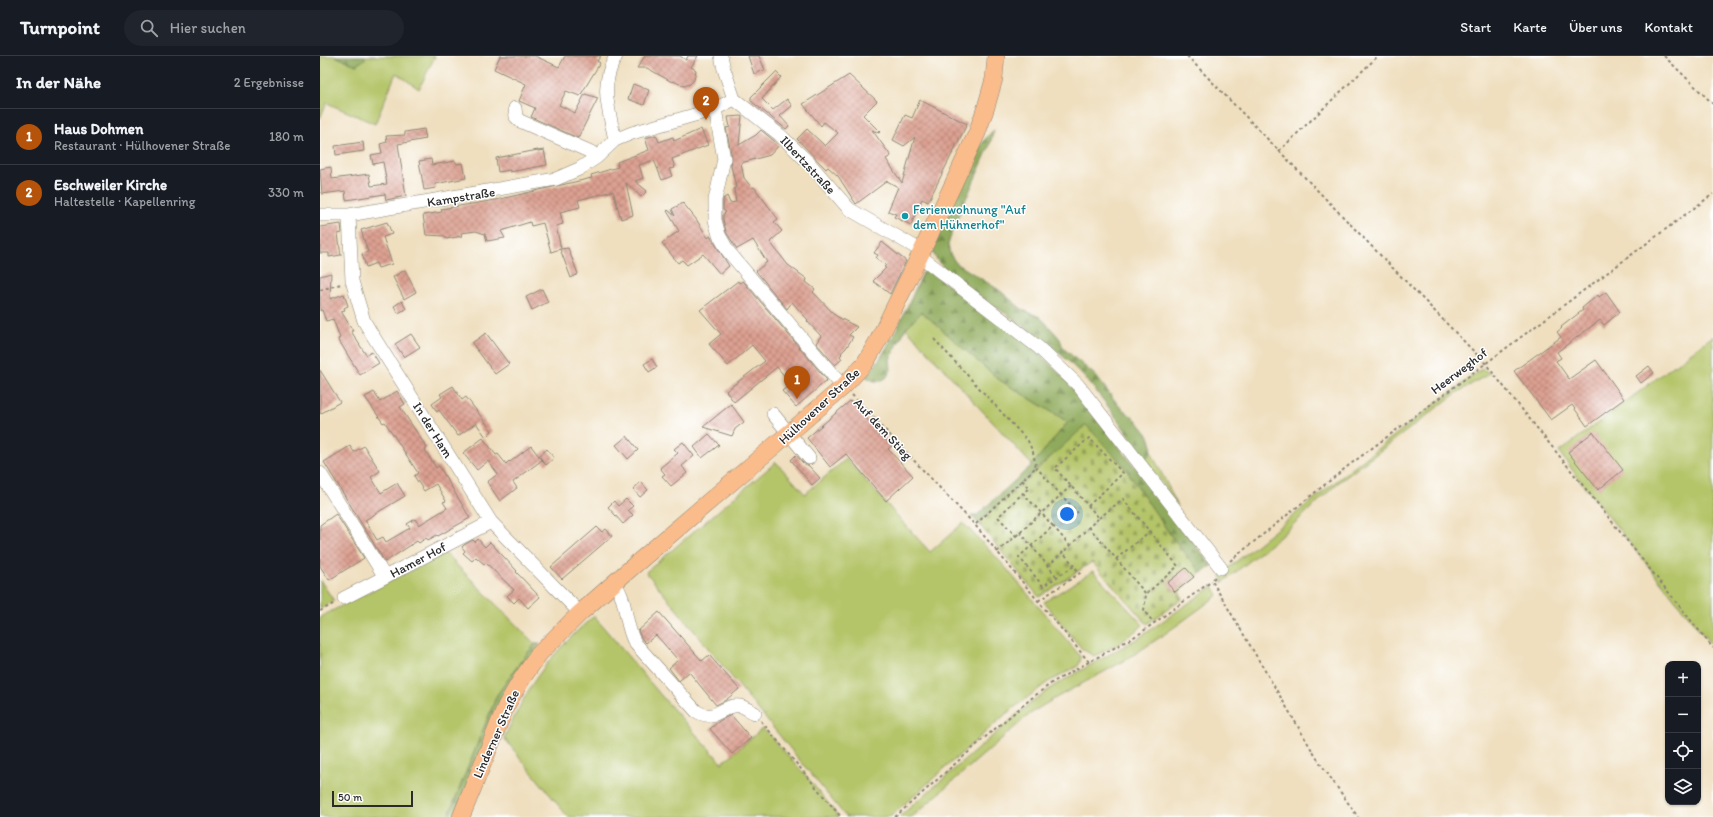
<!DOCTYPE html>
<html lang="de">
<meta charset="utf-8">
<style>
:root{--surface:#171b24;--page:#20242c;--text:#f1f3f6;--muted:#9ea1a6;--line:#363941;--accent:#b45309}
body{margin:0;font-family:Itim,sans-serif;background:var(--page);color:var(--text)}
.controls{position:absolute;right:12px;bottom:12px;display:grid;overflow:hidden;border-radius:8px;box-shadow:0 1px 3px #0004}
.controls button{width:36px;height:36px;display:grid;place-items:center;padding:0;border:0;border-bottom:1px solid var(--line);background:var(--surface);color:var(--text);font:20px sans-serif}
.scale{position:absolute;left:12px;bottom:10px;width:81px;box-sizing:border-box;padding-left:4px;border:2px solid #2b2b2b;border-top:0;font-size:11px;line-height:14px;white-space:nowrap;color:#2b2b2b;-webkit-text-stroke:3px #fff;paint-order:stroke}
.you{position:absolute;left:747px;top:458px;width:14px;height:14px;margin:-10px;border:3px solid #fff;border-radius:50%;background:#1a73e8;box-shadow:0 0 0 6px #1a73e833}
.badge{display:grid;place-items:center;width:26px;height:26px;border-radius:50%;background:var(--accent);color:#fff;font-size:13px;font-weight:700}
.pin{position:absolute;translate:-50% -33px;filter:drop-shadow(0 1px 2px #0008)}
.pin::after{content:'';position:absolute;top:21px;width:14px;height:12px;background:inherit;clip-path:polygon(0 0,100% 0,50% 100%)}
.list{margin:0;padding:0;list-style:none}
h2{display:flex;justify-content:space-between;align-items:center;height:52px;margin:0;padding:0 16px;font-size:17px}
h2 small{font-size:13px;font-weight:400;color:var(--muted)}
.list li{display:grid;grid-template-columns:26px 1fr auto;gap:12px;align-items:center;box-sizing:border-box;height:56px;padding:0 16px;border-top:1px solid var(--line)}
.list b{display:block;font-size:15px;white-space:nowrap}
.list p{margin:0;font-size:13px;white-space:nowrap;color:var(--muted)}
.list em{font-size:13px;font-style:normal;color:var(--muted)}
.icon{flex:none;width:22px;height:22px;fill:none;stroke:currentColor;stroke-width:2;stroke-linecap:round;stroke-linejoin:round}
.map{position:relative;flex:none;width:1393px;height:761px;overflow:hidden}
header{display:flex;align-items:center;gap:24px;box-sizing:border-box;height:56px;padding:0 20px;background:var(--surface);border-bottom:1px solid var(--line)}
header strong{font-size:19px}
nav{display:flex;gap:22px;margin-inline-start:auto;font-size:14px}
.search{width:280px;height:36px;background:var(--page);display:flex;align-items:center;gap:10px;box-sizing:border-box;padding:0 14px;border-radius:22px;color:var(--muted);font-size:15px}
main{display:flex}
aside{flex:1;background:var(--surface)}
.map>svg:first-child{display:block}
.green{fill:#b4c467;stroke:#707849}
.forest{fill:url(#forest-firs);stroke:#5d6a44}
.cemetery{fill:url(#cemetery-stones);stroke:#707849}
.building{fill:url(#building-cross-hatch)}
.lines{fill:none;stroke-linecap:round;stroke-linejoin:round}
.minor-casing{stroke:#8d8575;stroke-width:14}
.major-casing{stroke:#8d8575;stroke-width:18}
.path{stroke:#8d8575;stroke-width:2;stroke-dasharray:3 3;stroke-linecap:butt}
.minor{stroke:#fff;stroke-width:13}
.major{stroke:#fabc8b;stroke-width:17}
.culture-dot{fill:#0f9aa8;stroke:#fff;stroke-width:1.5}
.labels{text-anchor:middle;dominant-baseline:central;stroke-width:3;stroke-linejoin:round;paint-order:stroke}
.street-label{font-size:13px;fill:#2b2b2b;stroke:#fff}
.culture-label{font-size:13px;fill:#0d838f;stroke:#fff;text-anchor:start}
</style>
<header>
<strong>Turnpoint</strong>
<div class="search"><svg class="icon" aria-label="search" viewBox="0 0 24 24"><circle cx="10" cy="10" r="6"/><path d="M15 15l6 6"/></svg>Hier suchen</div>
<nav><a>Start</a><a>Karte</a><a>Über uns</a><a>Kontakt</a></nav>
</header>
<main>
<aside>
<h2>In der Nähe<small>2 Ergebnisse</small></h2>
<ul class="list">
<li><span class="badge">1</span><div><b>Haus Dohmen</b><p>Restaurant · Hülhovener Straße</p></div><em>180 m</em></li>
<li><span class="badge">2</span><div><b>Eschweiler Kirche</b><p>Haltestelle · Kapellenring</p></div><em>330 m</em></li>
</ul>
</aside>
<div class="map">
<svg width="1393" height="761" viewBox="0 0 1393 761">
<defs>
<pattern id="forest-firs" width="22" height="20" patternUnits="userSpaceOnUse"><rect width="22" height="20" fill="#8faa5c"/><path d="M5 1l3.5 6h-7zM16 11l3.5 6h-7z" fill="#758b4c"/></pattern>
<pattern id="cemetery-stones" width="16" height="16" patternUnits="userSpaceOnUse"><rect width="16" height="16" fill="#b4c467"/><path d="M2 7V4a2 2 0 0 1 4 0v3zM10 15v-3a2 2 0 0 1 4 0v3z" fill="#939f55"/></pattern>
<pattern id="building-cross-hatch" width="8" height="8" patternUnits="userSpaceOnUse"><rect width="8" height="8" fill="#dca091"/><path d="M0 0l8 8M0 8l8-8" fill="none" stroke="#b38377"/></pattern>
</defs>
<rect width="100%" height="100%" fill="#fff"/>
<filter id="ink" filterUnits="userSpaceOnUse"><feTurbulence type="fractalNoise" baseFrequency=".025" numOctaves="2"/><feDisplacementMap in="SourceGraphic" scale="8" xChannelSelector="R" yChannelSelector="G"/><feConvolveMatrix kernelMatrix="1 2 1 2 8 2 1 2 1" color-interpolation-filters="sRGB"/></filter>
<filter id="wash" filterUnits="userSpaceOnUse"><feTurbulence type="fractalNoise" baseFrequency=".012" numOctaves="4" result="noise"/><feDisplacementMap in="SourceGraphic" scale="16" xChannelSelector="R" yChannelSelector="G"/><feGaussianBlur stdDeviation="0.9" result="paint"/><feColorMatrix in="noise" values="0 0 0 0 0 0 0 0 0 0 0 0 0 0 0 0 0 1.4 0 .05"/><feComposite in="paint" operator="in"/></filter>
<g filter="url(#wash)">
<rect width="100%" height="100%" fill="#efdfbf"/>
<path class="green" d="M0 0H15L36 9 45 3 44 0H115L99 33 76 17 55 68 7 47 0 62Z
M601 255 678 323 748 366 712 409 586 272Z
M1393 280V591L1265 431 1239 396Z
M1162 313 1170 317 1135 338 1018 427 961 480 902 527 901 518C987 448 1073 379 1162 313Z
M831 396 858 450 825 403Z
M526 403 610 496 643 467 680 505 761 601 760 606 758 610 728 626 687 657 570 761H526L326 516 456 406 485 438Z
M125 497 215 588 201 605 177 639 128 761H0V561Z
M773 515 823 569 799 588 774 600 762 593 724 546Z
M0 524 14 545 0 553Z
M893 530 898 539C873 558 847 577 821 594 785 618 745 634 710 658L592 761H579L714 644 735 629 820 581Z
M274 560 345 644 402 707 443 672 488 722 519 761H248L184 682C194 662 204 640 217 621 233 598 253 578 274 560Z"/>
<path class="forest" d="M15 0H44L45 3 36 9Z
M674 74 669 91 633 172 628 189 630 198 636 207 679 234 703 254 720 261 734 276 740 283 743 292 776 320 799 350 817 365 829 380 832 390 831 396 825 403C806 376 787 346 764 321 739 293 707 272 676 251 661 241 614 212 613 194 623 169 635 144 646 119 654 104 660 85 674 74Z
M605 213 670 258 720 298 752 330 892 510 881 517 851 480 802 408 766 369 658 467 651 459H657L712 409 748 366 678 323 602 256 586 272 570 303 571 314 566 322 560 325H554L546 321C571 293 588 247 605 213Z
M215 588H220L135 761H128L177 639 201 605Z"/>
<path class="cemetery" d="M766 369 802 408 851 480 881 517 859 535 862 543 827 568 772 506 719 541 658 467Z"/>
<g id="blocks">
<path class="building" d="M180 0H215L239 11 245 0H281L277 5 280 7 260 40 246 35 239 49 255 57 265 38 278 42 258 82 211 61 215 52 199 45 206 28 174 13Z
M325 0H360L366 4 368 0H378L371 11 376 14 374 24 370 28 364 30 353 25 352 26 327 12H317Z
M428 0H439L445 14 434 18Z
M456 16 461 21 442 43 453 54 467 43 472 50 460 60 469 70 466 73 431 45V41Z
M529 19 557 45 543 59 560 76 559 77 552 74 571 100 566 103 582 127 595 81 584 90 573 84 585 59 592 62 600 44 647 68 608 146 602 143 591 169 574 161 576 158 568 155 578 131 567 125 536 148 518 120 508 111 506 113 477 83 487 73 505 90 518 77 504 66 501 70 483 48Z
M313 28 329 34 324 49 308 43Z
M422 60 419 89 436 79 441 74 459 89 450 99 421 107 424 122 432 132 434 131 458 163 454 166 462 175 450 186 468 209 487 223 486 226 495 233 493 236 516 260 537 271 529 279 533 281 526 292 521 297 522 298 520 300 522 303 515 309 496 287 501 280 487 265 488 264 472 246 467 253 436 215 447 206 433 184 417 193 406 176 403 163V159L406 156 403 154V143L407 140 410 147 416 146 414 133 416 131 411 110 412 102 406 72 410 71 408 61Z
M104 73 106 83 78 88 86 140 66 144 65 138 26 144 25 135 2 138 0 113 11 111 12 123 49 118 51 130 67 128 63 106 53 108 51 99 62 97 60 88 67 86 66 80 85 79V76Z
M381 73 388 89 352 103 355 112 349 113 352 120 342 124 334 104 319 109 323 122 315 125 327 135 321 141 306 127 313 159 301 163 293 135 258 144 260 151 240 156 243 168 236 170 241 193 248 192 258 218 251 222 240 193 231 196 223 167 211 170 210 166 181 175 185 182 167 185 165 178 156 175 141 177 142 180 126 183 125 180 106 179 103 159 122 156 121 153 176 144 272 122 271 119 298 111 297 106 329 94 325 82 336 79 339 86 353 81 354 85Z
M43 86 44 95 16 99 15 90Z
M218 94V95L224 94 227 109 190 116V114L178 116 176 102Z
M111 103 112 109 135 105 137 108 143 107 146 122 115 128 116 132 104 134 99 105Z
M363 147 376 163 388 182 390 180 409 210 400 218 383 198 367 209 362 204 358 207 342 187 359 175 347 155 348 154 355 160 352 153Z
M67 166 72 178 63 181 72 208 58 212 56 207 46 211 42 198 48 196 41 174Z
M21 168 22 177 18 178 21 199 9 201V197H0V171Z
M562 186 586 205 570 238 553 225 566 212 564 211 566 209 556 202 558 199 554 197Z
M85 214 96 236 84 243 73 221Z
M11 217 10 243 24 238 28 250 24 252 25 254 21 255 33 275H31L46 299 52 296 59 307 40 319 18 283 20 282 13 263 6 265 2 254 0 255V220Z
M418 225 419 227 423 225 507 324 476 351 462 335 471 328 457 311 414 346 406 335 445 305 432 289 408 310 389 288 401 278 380 254Z
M222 233 228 246 212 254 206 241Z
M1286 236 1300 256 1284 269 1280 264 1237 296 1241 302 1236 305 1249 323 1276 304 1304 343 1267 370 1252 349 1231 364 1194 315 1241 281 1237 276 1242 272 1241 271 1263 254 1262 252 1278 239 1279 241Z
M82 245 86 253 78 257 74 250Z
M166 277 189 308 175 318 152 287Z
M91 278 100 291 84 301 75 288Z
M332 303 337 311 329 316 324 308Z
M1329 310 1334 317 1321 327 1316 320Z
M0 314 20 346 0 358Z
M133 330 142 344 146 341 172 375 166 381 156 367 138 380 119 354 117 356 112 348 122 341 120 338Z
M77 335 85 348 80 351 107 392 105 394 116 412 119 410 150 462 118 480 117 479 108 484 106 482 99 487 97 485 65 506 4 406 30 390 34 396 44 390 60 415 51 421 61 437 77 427 85 440 45 464 57 484 63 481 66 486 90 472 87 468 95 463 99 469 127 452 123 446 126 445 116 428 104 435 94 420 98 417 65 366 63 367 45 341 54 336 60 346Z
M530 345 572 390 568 393 593 420 566 445 526 398 510 411 487 382Z
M411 348 424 366 415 373 412 380 383 371Z
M1273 376 1303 414 1278 434 1248 396Z
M389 378 399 389 382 402 374 391Z
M307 380 318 394 308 403 296 389Z
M163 382 176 399 178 398 186 408 189 405 190 406 211 390 222 404 193 426 197 432 180 445 167 426 178 418 168 405 157 414 143 397Z
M363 386 374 400 362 410 367 417 351 430 342 420 345 418 340 412 358 397 354 393Z
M227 393 234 402 226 409 219 400Z
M476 399 483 407 489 410 500 422 492 429 471 404Z
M321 426 328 434 320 441 313 433Z
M306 443 313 450 308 454 313 459 303 468 288 451 294 445 298 450Z
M16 458 44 502 9 524 0 510V469Z
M277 471 282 476 286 473 292 480 242 523 231 511Z
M158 483 165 491 170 486 197 515 196 516 220 541 208 552 199 542 194 547 187 540 194 534 166 507 164 508 156 501 152 505 143 497 145 495 142 491 144 489 153 484 155 486Z
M866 512 874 521 855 536 847 527Z
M339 556 382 605 389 599 419 633 406 644 396 649 369 616 359 625 349 612 358 604 336 579 326 587 322 583 318 575Z
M411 659 431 682 412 698 390 673 399 665Z"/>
</g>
</g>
<g filter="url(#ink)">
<use href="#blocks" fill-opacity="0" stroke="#8d8575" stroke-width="1"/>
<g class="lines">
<defs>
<path id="minor" d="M401 0 404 13 414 43 460 79 490 108 529 153 602 195
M195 52 196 61 200 65 271 96 277 101
M395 53 404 103 395 144V164L399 179 408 195 523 331
M295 84C289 53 279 30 296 0
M0 159H29L236 123 259 113 277 101 295 84 312 77 395 53 414 43
M29 159 32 225 44 265 53 280 171 466 260 557
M600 200 718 291 758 329 901 512
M453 358 489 402
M0 417 65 521
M294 527C308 544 304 568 315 587L376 655C396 668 403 647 420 650 425 651 430 655 435 657
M24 542 171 466"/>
<path id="major" d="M141 761 186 650 201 624 219 598 260 557 303 519 523 331 545 307 559 283 602 195 657 77 666 51 674 23 676 0"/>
</defs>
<use href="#minor" class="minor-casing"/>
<use href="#major" class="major-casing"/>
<path class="path" d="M867 0 1165 307 1393 592
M1344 0 1393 48
M959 95 1058 0
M0 234 21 228
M614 283 708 385 713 396 716 411 655 469
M532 339 655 469 769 606
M702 424 709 432 703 437 733 470 699 501 723 530 754 510 760 517 718 545
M751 430 741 439 758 457
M768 450 803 417 769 382 735 412 779 462 769 471 826 538 824 555 834 567
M779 462 803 443 858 510 826 538
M733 470 750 490 743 496
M700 476 737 521
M696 480 741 439 716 411
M750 490 769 471
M677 496 696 480 678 461 703 437
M796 503 830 475
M910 505 1028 410 1393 138
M728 510 743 496 754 510
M895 521 892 525 996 701 1038 761
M0 555 15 547
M441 665 521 761
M575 761 670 677 713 641 733 626 819 578 892 525"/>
<use href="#minor" class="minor"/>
<use href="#major" class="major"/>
</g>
</g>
<circle class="culture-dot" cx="585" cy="160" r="4"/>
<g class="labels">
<g class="street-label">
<text transform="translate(488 109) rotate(47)">Ilbertzstraße</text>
<text transform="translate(141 141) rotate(-9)">Kampstraße</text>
<text transform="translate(1139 315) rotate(-37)">Heerweghof</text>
<text transform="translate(499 350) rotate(-43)">Hülhovener Straße</text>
<text transform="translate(563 373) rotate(47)">Auf dem Stieg</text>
<text transform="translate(113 374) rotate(58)">In der Ham</text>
<text transform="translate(98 504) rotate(-28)">Hamer Hof</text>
<text transform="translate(176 678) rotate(-66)">Linderner Straße</text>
</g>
<g class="culture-label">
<text x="593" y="153">Ferienwohnung "Auf<tspan x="593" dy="15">dem Hühnerhof"</tspan></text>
</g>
</g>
</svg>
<div class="controls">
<button>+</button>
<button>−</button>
<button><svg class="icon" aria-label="locate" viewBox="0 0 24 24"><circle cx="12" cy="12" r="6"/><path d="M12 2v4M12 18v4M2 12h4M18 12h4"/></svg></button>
<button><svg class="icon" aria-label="layers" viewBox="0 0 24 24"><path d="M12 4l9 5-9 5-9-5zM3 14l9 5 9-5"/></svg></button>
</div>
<div class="scale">50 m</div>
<div class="you"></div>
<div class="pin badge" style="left:477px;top:343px">1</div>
<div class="pin badge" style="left:386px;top:64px">2</div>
</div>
</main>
